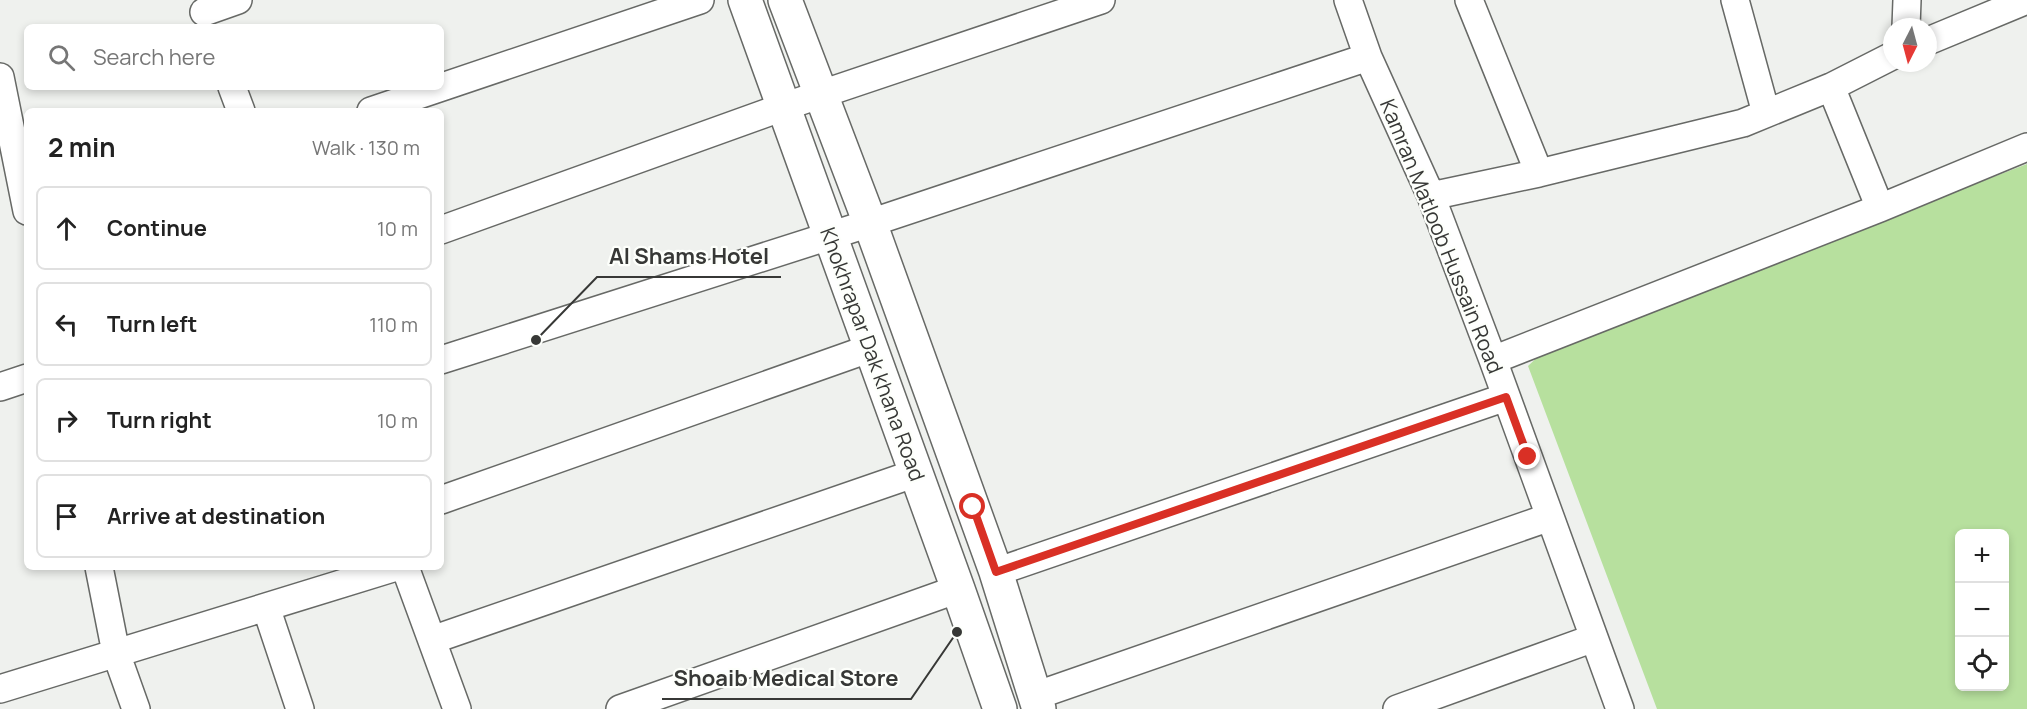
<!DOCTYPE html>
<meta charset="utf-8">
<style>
:root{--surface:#fff;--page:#f2f2f2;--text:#222;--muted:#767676;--line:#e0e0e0}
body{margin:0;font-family:Manrope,sans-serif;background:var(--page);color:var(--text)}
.controls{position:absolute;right:18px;bottom:18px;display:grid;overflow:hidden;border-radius:9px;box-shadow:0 3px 9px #0003}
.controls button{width:54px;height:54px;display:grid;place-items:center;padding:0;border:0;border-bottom:2px solid var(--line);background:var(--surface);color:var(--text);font:30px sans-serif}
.compass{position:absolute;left:1883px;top:18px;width:54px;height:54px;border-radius:50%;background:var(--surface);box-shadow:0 3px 9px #0003;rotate:186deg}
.stop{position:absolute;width:18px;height:18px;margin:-14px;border:4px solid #d93025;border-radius:50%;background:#fff}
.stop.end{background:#d93025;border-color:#fff;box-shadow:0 2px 6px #0008}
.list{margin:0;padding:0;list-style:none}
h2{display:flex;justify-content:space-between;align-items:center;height:78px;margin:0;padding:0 24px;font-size:26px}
h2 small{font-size:20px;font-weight:400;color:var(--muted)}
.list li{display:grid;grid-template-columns:39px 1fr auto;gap:18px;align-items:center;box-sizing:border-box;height:84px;margin:0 12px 12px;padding:0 12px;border:2px solid var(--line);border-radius:9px}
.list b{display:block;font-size:22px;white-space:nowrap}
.list em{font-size:20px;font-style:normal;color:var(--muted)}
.icon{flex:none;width:33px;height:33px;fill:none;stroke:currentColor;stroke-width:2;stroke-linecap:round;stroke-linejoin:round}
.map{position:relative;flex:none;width:2027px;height:709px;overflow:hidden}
.search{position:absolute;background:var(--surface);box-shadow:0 3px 9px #0003;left:24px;top:24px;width:420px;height:66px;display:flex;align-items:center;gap:15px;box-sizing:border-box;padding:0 21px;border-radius:9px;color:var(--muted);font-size:22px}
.panel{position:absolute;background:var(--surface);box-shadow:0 3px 9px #0003;left:24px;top:108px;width:420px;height:462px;border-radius:9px}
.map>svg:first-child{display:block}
.green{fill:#b7e09e;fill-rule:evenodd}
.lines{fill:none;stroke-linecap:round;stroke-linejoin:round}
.minor-casing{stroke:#676966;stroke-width:30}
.tertiary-casing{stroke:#676966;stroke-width:36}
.minor{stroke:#fff;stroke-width:27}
.tertiary{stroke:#fff;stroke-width:33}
.route{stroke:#d93025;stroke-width:8}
.labels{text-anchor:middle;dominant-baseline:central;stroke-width:4.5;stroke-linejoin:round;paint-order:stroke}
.street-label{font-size:21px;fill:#373836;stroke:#fdfffb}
.leader{fill:none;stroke:#373836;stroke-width:2}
.callout-dot{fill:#373836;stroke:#fdfffb;stroke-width:2}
.callout-label{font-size:22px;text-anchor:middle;font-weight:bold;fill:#373836;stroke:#fdfffb;stroke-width:4.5;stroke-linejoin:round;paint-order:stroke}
</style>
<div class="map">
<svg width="2027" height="709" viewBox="0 0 2027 709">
<rect width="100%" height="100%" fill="#eff1ee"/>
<path class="green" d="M2027 164V709H1657L1528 366 1547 348ZM1960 534H2004V686H1960Z"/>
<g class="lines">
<defs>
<path id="minor" d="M1348 0 1368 57 1431 196 1493 360 1620 709
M1469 0 1539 173
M1735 0 1766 113
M204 12 238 0
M1906 27 1907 0
M1928 41 2027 0
M0 77 27 211
M232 87 241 111
M1831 87 1880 208
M371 111 700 0
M1431 196 1539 173 1743 123 1831 87 1892 56
M441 230 783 107 1101 0
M441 360 870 223 1368 57
M1493 360 1880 208 2027 147
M0 387 27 378
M441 500 871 348
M99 567 116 653 136 709
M405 567 457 709
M996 572 1506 397
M266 607 300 709
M432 640 916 473
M0 689 396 567
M1035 696 1550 517
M620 709 958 589
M1397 709 1594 638"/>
<path id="tertiary" d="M745 0 958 589 1000 709
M785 0 870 223 996 572 1039 709"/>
</defs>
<use href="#minor" class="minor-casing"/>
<use href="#tertiary" class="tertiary-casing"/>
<use href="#minor" class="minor"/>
<use href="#tertiary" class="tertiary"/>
</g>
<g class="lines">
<path class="route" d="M973 507 996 572 1506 397 1528 457"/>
</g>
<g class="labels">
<g class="street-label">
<text transform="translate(1442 236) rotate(68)">Kamran Matloob Hussain Road</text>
<text transform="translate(873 354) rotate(70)">Khokhrapar Dak khana Road</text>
</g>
</g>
<path class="leader" d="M536 340L597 277H781M957 632L911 699H662"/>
<g class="callout-dot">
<circle cx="536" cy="340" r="6"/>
<circle cx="957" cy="632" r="6"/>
</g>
<g class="callout-label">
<text x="689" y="264">Al Shams Hotel</text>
<text x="786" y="686">Shoaib Medical Store</text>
</g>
</svg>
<div class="controls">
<button>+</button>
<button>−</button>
<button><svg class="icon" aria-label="locate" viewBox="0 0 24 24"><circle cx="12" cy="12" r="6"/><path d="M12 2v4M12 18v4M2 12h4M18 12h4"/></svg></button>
</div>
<svg class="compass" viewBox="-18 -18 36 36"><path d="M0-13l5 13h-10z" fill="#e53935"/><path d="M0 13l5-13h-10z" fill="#767676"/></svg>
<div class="stop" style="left:973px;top:507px"></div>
<div class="stop end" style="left:1528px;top:457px"></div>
<div class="search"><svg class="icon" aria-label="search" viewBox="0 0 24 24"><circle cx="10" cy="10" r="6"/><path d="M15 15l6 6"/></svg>Search here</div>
<section class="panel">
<h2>2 min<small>Walk · 130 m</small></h2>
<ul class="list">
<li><svg class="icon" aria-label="ahead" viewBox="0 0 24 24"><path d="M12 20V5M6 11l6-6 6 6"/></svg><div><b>Continue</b></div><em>10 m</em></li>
<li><svg class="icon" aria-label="left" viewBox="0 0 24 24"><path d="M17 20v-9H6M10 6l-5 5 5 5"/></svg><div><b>Turn left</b></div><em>110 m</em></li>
<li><svg class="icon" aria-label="right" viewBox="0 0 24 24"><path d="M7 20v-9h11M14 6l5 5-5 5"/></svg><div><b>Turn right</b></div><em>10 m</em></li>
<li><svg class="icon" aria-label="arrive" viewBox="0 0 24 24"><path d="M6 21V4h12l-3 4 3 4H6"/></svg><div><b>Arrive at destination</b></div></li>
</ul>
</section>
</div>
